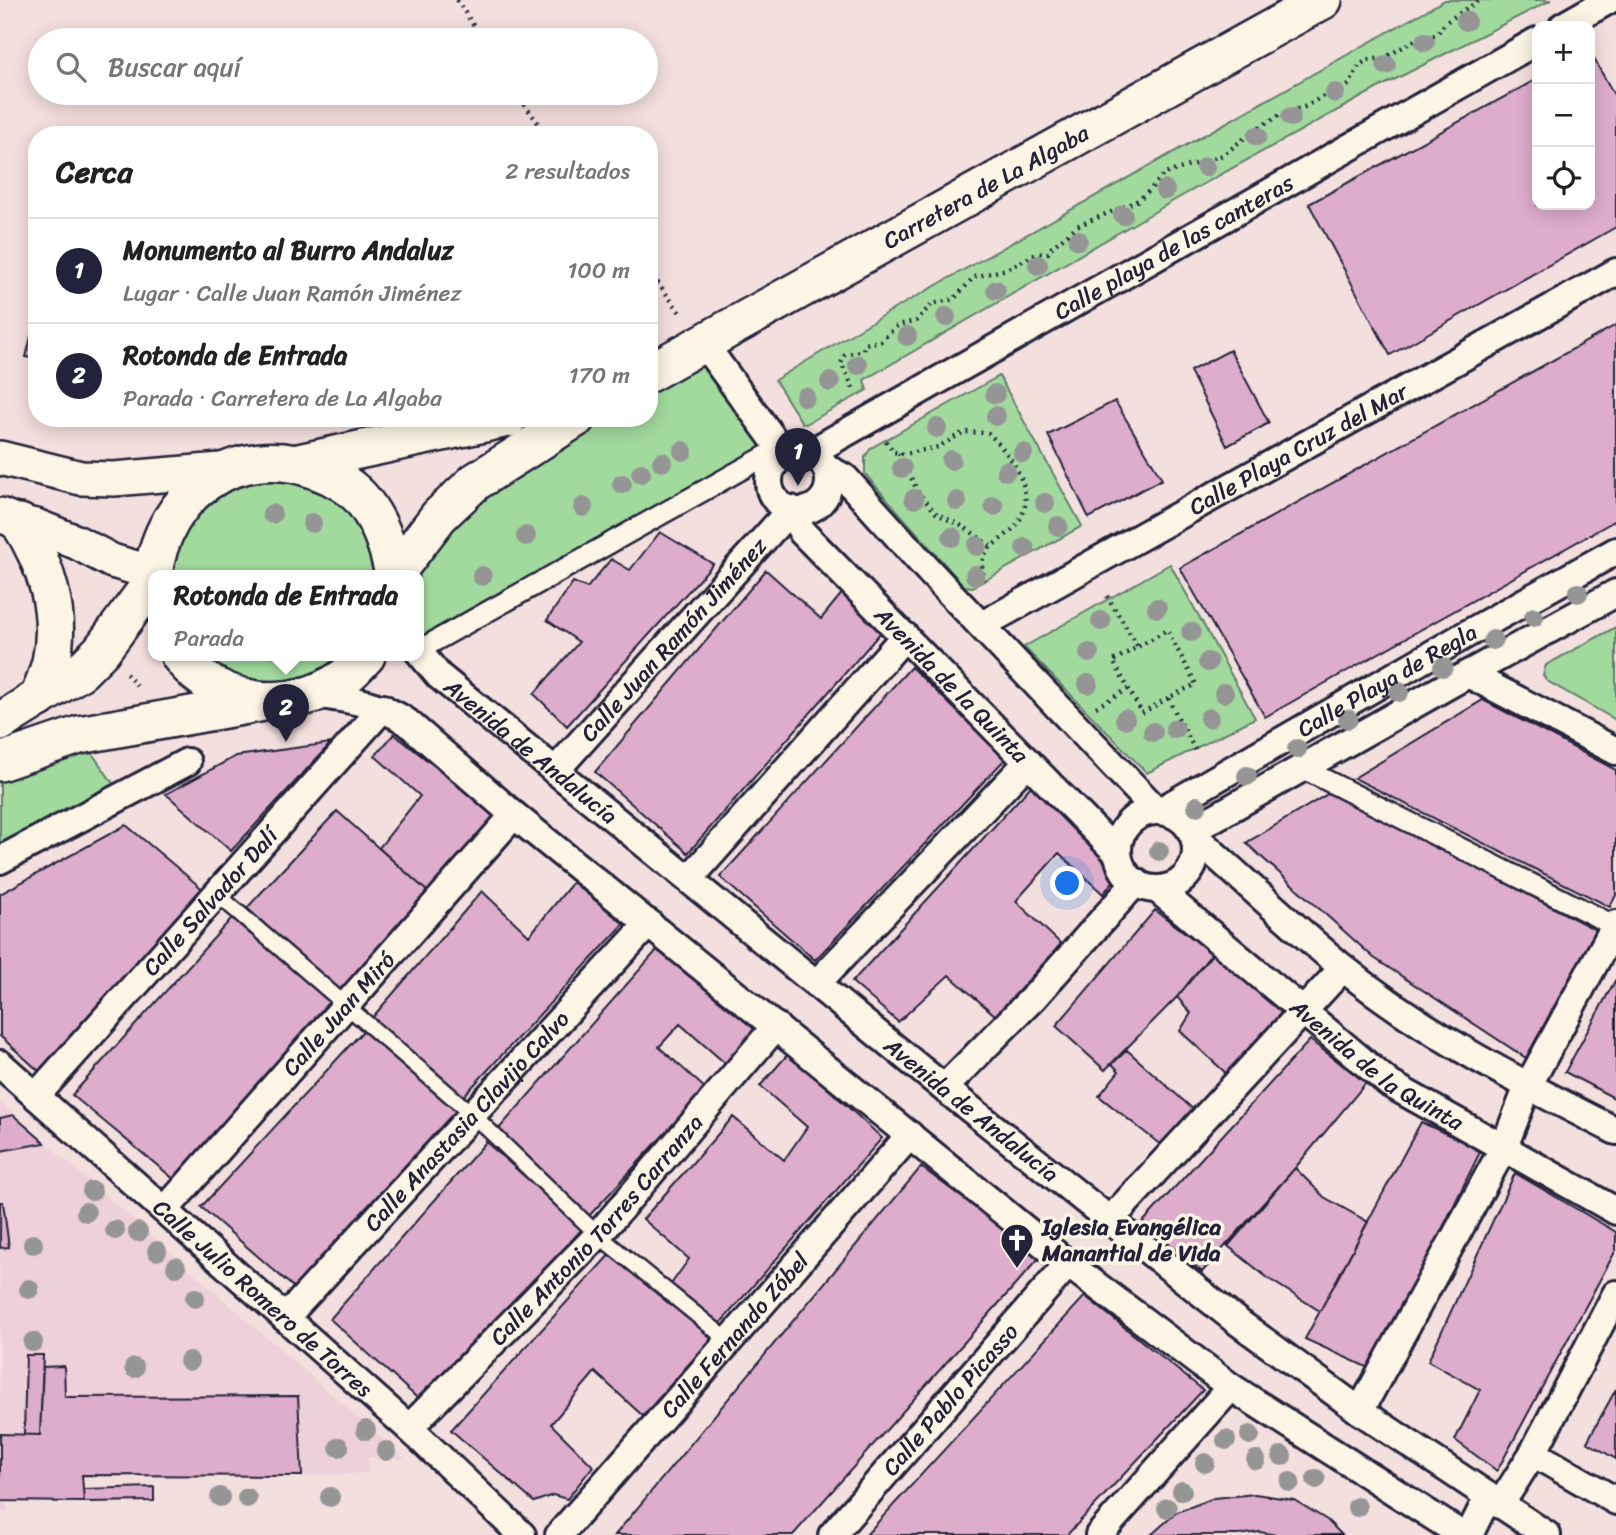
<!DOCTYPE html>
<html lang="es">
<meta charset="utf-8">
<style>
:root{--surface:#fff;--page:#f2f2f2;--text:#222;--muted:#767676;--line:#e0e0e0;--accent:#22223b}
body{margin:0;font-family:Sriracha,sans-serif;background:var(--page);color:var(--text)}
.controls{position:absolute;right:21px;top:21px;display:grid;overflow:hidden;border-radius:14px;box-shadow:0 4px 18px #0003}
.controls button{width:63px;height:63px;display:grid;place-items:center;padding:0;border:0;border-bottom:2px solid var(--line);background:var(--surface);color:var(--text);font:35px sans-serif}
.you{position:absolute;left:1068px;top:884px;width:24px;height:24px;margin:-18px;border:5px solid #fff;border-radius:50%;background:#1a73e8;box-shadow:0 0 0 10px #1a73e833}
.badge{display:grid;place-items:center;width:46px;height:46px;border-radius:50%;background:var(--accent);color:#fff;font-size:23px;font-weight:700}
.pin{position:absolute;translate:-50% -58px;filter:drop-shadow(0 2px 4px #0008)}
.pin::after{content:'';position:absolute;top:37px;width:24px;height:21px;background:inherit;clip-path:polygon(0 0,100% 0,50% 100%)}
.popup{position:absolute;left:148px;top:570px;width:276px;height:91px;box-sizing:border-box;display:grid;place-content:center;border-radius:14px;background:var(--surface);filter:drop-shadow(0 2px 5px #0005);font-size:23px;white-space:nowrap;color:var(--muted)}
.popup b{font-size:26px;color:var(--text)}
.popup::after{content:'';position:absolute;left:50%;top:100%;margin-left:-14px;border:14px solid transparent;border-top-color:var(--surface)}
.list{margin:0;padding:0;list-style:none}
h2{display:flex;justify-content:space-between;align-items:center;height:91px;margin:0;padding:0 28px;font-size:30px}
h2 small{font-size:23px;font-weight:400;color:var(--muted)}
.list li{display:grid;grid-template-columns:46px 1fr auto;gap:21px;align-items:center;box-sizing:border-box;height:105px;padding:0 28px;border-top:2px solid var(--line)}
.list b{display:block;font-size:26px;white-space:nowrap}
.list p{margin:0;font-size:23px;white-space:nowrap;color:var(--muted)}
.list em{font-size:23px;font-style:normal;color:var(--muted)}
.icon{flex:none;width:38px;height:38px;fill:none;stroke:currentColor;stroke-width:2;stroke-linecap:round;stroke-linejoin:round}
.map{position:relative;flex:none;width:1616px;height:1535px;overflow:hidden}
.search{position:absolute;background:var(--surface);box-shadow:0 4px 18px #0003;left:28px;top:28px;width:630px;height:77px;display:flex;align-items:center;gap:18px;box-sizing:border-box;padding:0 24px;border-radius:38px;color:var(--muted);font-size:26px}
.panel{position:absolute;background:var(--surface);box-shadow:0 4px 18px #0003;left:28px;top:126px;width:630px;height:301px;border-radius:28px}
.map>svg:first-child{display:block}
.built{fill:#edd0d9}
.green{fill:#a2da9e;stroke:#627e6c;stroke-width:2}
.building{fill:#deadcc;stroke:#22223b;stroke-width:2}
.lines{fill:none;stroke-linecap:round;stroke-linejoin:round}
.service-casing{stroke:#22223b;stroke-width:19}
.pedestrian-casing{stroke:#22223b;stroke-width:24}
.minor-casing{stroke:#22223b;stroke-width:32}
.tertiary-casing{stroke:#22223b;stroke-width:38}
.secondary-casing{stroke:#22223b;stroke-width:42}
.path{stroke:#22223b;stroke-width:4.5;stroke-dasharray:2 5;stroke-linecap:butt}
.service{stroke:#fcf5e5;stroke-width:14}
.pedestrian{stroke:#fcf5e5;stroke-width:19}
.minor{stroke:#fcf5e5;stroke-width:26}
.tertiary{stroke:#fcf5e5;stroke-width:33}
.secondary{stroke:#fcf5e5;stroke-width:37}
.tree{fill:#959595}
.labels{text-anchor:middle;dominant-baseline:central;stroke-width:7;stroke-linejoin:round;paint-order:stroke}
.street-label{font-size:23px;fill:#22223b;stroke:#fcf5e5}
.poi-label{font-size:23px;font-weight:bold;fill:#22223b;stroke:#fcf5e5;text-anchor:start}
</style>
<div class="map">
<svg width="1616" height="1535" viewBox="0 0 1616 1535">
<rect width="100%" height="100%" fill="#f3dfde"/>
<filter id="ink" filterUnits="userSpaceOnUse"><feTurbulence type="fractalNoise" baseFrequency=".0143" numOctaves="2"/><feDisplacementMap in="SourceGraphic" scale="14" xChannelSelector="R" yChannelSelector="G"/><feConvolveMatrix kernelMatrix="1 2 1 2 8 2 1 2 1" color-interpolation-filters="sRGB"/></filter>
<g filter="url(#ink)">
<path class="built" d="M0 1103 405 1459 368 1457V1473L302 1476 83 1475 84 1502 7 1501V1511H0Z"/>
<path class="green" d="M1445 0H1551L1378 88 1187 193 864 380 867 390 806 424 802 423 775 380 885 314Z
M704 344 780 448 419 650V576H394L576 418H649V373Z
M999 376 1082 526 973 587 964 586 865 474V457L871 448Z
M258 469 344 494 385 576H162L182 516Z
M1170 564 1255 718 1147 773 1024 647Z
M1616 627V720L1547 681 1543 675 1546 665Z
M191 656H356L274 693Z
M79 735 122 796 0 860V762Z"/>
<path class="building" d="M1590 52 1616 98V227L1390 355 1309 204 1537 79V205H1590Z
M36 316H37V360L26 357Z
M1616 325V520L1265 717 1180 568Z
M1230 350 1269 423 1227 446 1190 371Z
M1115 401 1162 479 1089 518 1048 435Z
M660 532 713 564 567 726 534 694 579 642 547 620 573 582 587 588 611 559 630 570Z
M766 570 821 619 843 592 882 631 688 853 595 772Z
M911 667 1006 758 815 960 720 877Z
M1483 700 1616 770V895L1610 907 1354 778Z
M394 734 498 816 428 892 379 848 420 796 375 756Z
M331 743 231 851 166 794 236 756Z
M1031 786 1119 874 1103 894 1059 853 1016 901 1061 944 996 1016 949 975 898 1022 852 982Z
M1331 792 1596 930 1526 1058 1374 958 1246 843Z
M337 811 428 892 342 994 247 908Z
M126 825 205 891 40 1072 0 1036V894Z
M573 882 624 924 458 1102 371 1019 482 891 529 936Z
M1155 910 1212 953 1177 997 1105 1070 1056 1026Z
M232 918 331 1003 175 1180 72 1095Z
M1217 948 1286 1007 1228 1075 1180 1031 1191 1013 1177 997Z
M658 949 759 1028 726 1064 680 1024 659 1047 706 1089 588 1217 497 1131Z
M1616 979V1099L1565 1072Z
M363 1031 459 1113 299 1292 201 1207Z
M1310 1040 1366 1083 1295 1168 1202 1272 1143 1222Z
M1127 1050 1195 1111 1162 1146 1099 1096 1119 1071 1112 1064Z
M789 1053 882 1138 717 1327 669 1287 689 1259 643 1219 733 1117 784 1160 807 1127 760 1086Z
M13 1115 45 1143 0 1151V1118Z
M1421 1122 1481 1150 1373 1370 1305 1339Z
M486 1142 583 1228 424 1404 330 1319Z
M921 1167 1041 1256 793 1535H615Z
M1295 1168 1324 1197 1368 1222 1320 1311 1269 1279 1228 1246Z
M1515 1173 1616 1232V1250L1497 1471 1455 1440 1480 1390 1428 1361Z
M0 1202H3L9 1247 0 1248Z
M612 1252 714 1336 643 1416 595 1372 551 1424 593 1466 567 1499 553 1495 534 1502 451 1430Z
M1085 1296 1203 1390 1067 1535H866Z
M26 1355H43L40 1435H24Z
M64 1366 65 1397 298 1396 302 1476 82 1475 84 1502 0 1501V1434L40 1435 43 1367Z
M1616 1389V1459L1587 1442Z
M154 1487V1501L84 1502 83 1489Z
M1255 1494 1294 1500 1327 1520 1342 1535H1276L1260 1532 1238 1535H1151L1177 1512 1214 1498Z"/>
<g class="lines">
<defs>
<path id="service" d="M217 894 473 1115 598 1235 730 1342"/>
<path id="pedestrian" d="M419 650 780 448
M1302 768 1615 926"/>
<g id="minor">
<path d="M1563 26 1609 0"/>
<path d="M704 344 785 455"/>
<circle cx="799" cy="481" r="30"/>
<path id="s1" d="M810 453 1537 41"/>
<path d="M826 468 845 478 930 572 1157 811"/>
<path id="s2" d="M982 625 1616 272"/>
<path id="s3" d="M419 652 439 676 944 1088 1234 1319 1360 1411 1547 1535"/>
<path d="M1468 674 1616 751"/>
<path d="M315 694C348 699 379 703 407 722L514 815 1068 1264 1231 1387 1462 1535"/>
<path id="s4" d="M555 771 791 509 802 532 1118 854"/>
<path id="s5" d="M1160 811 1467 634 1616 551"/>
<circle cx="1157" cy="850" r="39"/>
<path d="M1191 831 1468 674 1616 593"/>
<path d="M1194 836C1243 879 1291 925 1342 967 1424 1034 1521 1083 1616 1131"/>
<path d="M0 860 187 762"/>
<path d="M689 879 905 636"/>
<path id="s6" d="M1157 889 1390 1084 1616 1211"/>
<path d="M817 983 1028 762"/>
<path id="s7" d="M0 1064 409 1428 522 1535"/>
<path d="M944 1088 1035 996 1136 882"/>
<path id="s8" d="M36 1096 383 708"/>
<path id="s9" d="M165 1210 514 815"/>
<path d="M1110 1220 1343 968"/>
<path id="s10" d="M285 1318 649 923"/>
<path d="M1360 1411 1504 1147 1528 1086 1616 924"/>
<path id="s11" d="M409 1428 598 1235 776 1026"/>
<path d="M1533 1453 1616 1501"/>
<path d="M1500 1505 1533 1453 1616 1294"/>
<path id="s12" d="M559 1535 910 1135"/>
<path id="s13" d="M832 1535 1068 1264"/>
<path d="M1099 1535 1231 1387"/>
<path d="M1469 1535 1488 1497"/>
</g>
<path id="tertiary" d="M0 458 81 478 114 479 233 469
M0 515 20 523 36 526 76 542 112 561 153 573"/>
<g id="secondary">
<path id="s14" d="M649 373 1323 0"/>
<path d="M298 463 508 418"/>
<path d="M20 523C46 564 62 613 51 662 48 674 43 686 39 698"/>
<path d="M394 575 439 516 475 482 576 418"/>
<path d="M153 576C162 494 236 440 316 470 333 476 353 487 364 502 381 524 389 548 394 576"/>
<path d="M180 656C218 707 292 714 342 679 351 673 358 664 366 656"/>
<path d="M0 722 81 671 101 651 153 581"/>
<path d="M0 762 79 735 270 701"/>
</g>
</defs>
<use href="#service" class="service-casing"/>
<use href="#pedestrian" class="pedestrian-casing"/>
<use href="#minor" class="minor-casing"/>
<use href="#tertiary" class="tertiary-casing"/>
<use href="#secondary" class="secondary-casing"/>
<path class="path" d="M457 0 483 40
M516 93 547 135
M649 271 682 315
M853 388 841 363 845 355 863 350 865 344 881 341 898 325 916 321 932 304 954 299 974 277 1007 269 1038 253H1048L1052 247 1077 226 1135 202 1146 194 1164 174 1223 155 1256 129 1282 114 1304 107 1327 94 1343 89 1350 84 1359 65 1368 60 1384 58 1415 40 1436 35 1446 22 1480 0
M886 441 894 452 905 454 938 447 964 432 988 433C1010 454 1040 493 1017 524 1001 545 973 547 985 580
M899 453 918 492 937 514 964 527 991 546
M1107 596 1138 647
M126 674 139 688
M1168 698 1142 713 1113 661 1167 630 1196 684 1168 698 1197 754
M1096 707 1128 689"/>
<use href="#service" class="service"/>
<use href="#pedestrian" class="pedestrian"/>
<use href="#minor" class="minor"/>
<use href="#tertiary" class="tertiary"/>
<use href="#secondary" class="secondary"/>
</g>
<g class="tree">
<circle cx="1466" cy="21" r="10"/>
<circle cx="1425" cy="42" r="10"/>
<circle cx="1386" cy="65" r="10"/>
<circle cx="1335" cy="93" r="10"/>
<circle cx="1291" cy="117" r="10"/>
<circle cx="1257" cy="136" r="10"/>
<circle cx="1205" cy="167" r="10"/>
<circle cx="1165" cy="190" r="10"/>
<circle cx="1123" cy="215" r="10"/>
<circle cx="1078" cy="240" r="10"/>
<circle cx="1038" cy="265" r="10"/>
<circle cx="996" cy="290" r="10"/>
<circle cx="946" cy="317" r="10"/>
<circle cx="907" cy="336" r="10"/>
<circle cx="858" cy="365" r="10"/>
<circle cx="830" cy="382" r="10"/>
<circle cx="995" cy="394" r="10"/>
<circle cx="805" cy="397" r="10"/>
<circle cx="996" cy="416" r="10"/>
<circle cx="937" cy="428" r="10"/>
<circle cx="683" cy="451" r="10"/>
<circle cx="1023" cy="453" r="10"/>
<circle cx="951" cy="460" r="10"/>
<circle cx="662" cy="462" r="10"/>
<circle cx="902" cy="468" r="10"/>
<circle cx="1006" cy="471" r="10"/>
<circle cx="641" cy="473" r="10"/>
<circle cx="622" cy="484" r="10"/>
<circle cx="914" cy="499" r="10"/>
<circle cx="957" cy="501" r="10"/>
<circle cx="1045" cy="503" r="10"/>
<circle cx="994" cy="506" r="10"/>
<circle cx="583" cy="507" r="10"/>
<circle cx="272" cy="514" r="10"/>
<circle cx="312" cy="523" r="10"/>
<circle cx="1058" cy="526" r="10"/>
<circle cx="526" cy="536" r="10"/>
<circle cx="952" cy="537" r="10"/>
<circle cx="977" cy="546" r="10"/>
<circle cx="1025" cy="548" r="10"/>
<circle cx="975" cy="575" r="10"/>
<circle cx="482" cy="576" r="10"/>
<circle cx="1578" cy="593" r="10"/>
<circle cx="1157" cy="608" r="10"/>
<circle cx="1534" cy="617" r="10"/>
<circle cx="1101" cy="621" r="10"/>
<circle cx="1191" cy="632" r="10"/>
<circle cx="1493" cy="640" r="10"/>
<circle cx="1089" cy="653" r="10"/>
<circle cx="1208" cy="662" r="10"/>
<circle cx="1443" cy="667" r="10"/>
<circle cx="1088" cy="684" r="10"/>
<circle cx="1399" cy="692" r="10"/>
<circle cx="1224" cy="693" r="10"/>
<circle cx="1209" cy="718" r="10"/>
<circle cx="1125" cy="719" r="10"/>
<circle cx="1348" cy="719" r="10"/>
<circle cx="1175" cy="729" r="10"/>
<circle cx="1153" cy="732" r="10"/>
<circle cx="1297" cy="749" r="10"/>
<circle cx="1247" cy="776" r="10"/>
<circle cx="1197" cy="806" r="10"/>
<circle cx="1159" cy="851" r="10"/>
<circle cx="92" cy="1191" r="10"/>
<circle cx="86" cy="1212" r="10"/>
<circle cx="115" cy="1230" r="10"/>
<circle cx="138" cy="1232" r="10"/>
<circle cx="33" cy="1244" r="10"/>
<circle cx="157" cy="1251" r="10"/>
<circle cx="176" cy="1267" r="10"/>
<circle cx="29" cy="1289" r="10"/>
<circle cx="195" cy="1298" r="10"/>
<circle cx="33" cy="1342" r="10"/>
<circle cx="189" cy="1361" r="10"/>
<circle cx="134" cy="1368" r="10"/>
<circle cx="366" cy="1430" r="10"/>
<circle cx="1250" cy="1435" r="10"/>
<circle cx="1226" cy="1440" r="10"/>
<circle cx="339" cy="1447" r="10"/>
<circle cx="386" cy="1451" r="10"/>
<circle cx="1282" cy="1456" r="10"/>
<circle cx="1256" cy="1460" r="10"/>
<circle cx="1205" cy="1463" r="10"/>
<circle cx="1316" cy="1479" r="10"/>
<circle cx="1290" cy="1482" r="10"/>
<circle cx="1182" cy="1491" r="10"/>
<circle cx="220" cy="1497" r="10"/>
<circle cx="330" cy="1497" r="10"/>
<circle cx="247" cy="1498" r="10"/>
<circle cx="1357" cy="1507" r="10"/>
<circle cx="1167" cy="1508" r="10"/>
</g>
</g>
<defs>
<symbol id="church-pin" viewBox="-11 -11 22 30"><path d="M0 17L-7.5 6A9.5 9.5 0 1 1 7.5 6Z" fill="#22223b" stroke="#fcf5e5"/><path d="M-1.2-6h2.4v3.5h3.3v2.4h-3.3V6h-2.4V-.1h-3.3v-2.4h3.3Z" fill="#fff"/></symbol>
</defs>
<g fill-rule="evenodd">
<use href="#church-pin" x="998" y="1221" width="38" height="52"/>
</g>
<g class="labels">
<g class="street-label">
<text stroke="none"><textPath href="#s14" startOffset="385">Carretera de La Algaba</textPath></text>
<text stroke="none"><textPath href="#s1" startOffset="418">Calle playa de las canteras</textPath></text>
<text stroke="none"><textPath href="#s2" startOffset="362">Calle Playa Cruz del Mar</textPath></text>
<text stroke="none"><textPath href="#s4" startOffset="177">Calle Juan Ramón Jiménez</textPath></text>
<text stroke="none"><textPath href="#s5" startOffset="262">Calle Playa de Regla</textPath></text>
<text stroke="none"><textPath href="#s4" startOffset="592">Avenida de la Quinta</textPath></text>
<text stroke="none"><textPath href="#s3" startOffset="150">Avenida de Andalucía</textPath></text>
<text stroke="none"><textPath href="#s8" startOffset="261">Calle Salvador Dalí</textPath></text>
<text stroke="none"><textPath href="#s9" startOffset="262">Calle Juan Miró</textPath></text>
<text stroke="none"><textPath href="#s6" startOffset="282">Avenida de la Quinta</textPath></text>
<text stroke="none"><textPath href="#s3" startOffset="718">Avenida de Andalucía</textPath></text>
<text stroke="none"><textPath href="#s10" startOffset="268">Calle Anastasia Clavijo Calvo</textPath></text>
<text stroke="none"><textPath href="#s11" startOffset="273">Calle Antonio Torres Carranza</textPath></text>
<text stroke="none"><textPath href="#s7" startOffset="352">Calle Julio Romero de Torres</textPath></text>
<text stroke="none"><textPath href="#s12" startOffset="266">Calle Fernando Zóbel</textPath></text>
<text stroke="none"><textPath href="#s13" startOffset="180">Calle Pablo Picasso</textPath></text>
</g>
<g class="poi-label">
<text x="1042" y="1227">Iglesia Evangélica<tspan x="1042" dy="26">Manantial de Vida</tspan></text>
</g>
</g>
</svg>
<div class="controls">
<button>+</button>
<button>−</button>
<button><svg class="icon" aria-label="locate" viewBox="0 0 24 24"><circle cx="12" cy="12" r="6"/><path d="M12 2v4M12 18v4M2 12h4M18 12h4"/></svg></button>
</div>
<div class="you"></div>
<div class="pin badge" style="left:798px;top:486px">1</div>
<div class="pin badge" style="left:286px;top:742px">2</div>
<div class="popup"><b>Rotonda de Entrada</b>Parada</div>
<div class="search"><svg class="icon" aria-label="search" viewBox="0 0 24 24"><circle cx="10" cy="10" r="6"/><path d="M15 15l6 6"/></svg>Buscar aquí</div>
<section class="panel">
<h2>Cerca<small>2 resultados</small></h2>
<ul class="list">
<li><span class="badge">1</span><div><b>Monumento al Burro Andaluz</b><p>Lugar · Calle Juan Ramón Jiménez</p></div><em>100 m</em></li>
<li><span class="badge">2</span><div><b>Rotonda de Entrada</b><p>Parada · Carretera de La Algaba</p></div><em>170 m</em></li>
</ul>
</section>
</div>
